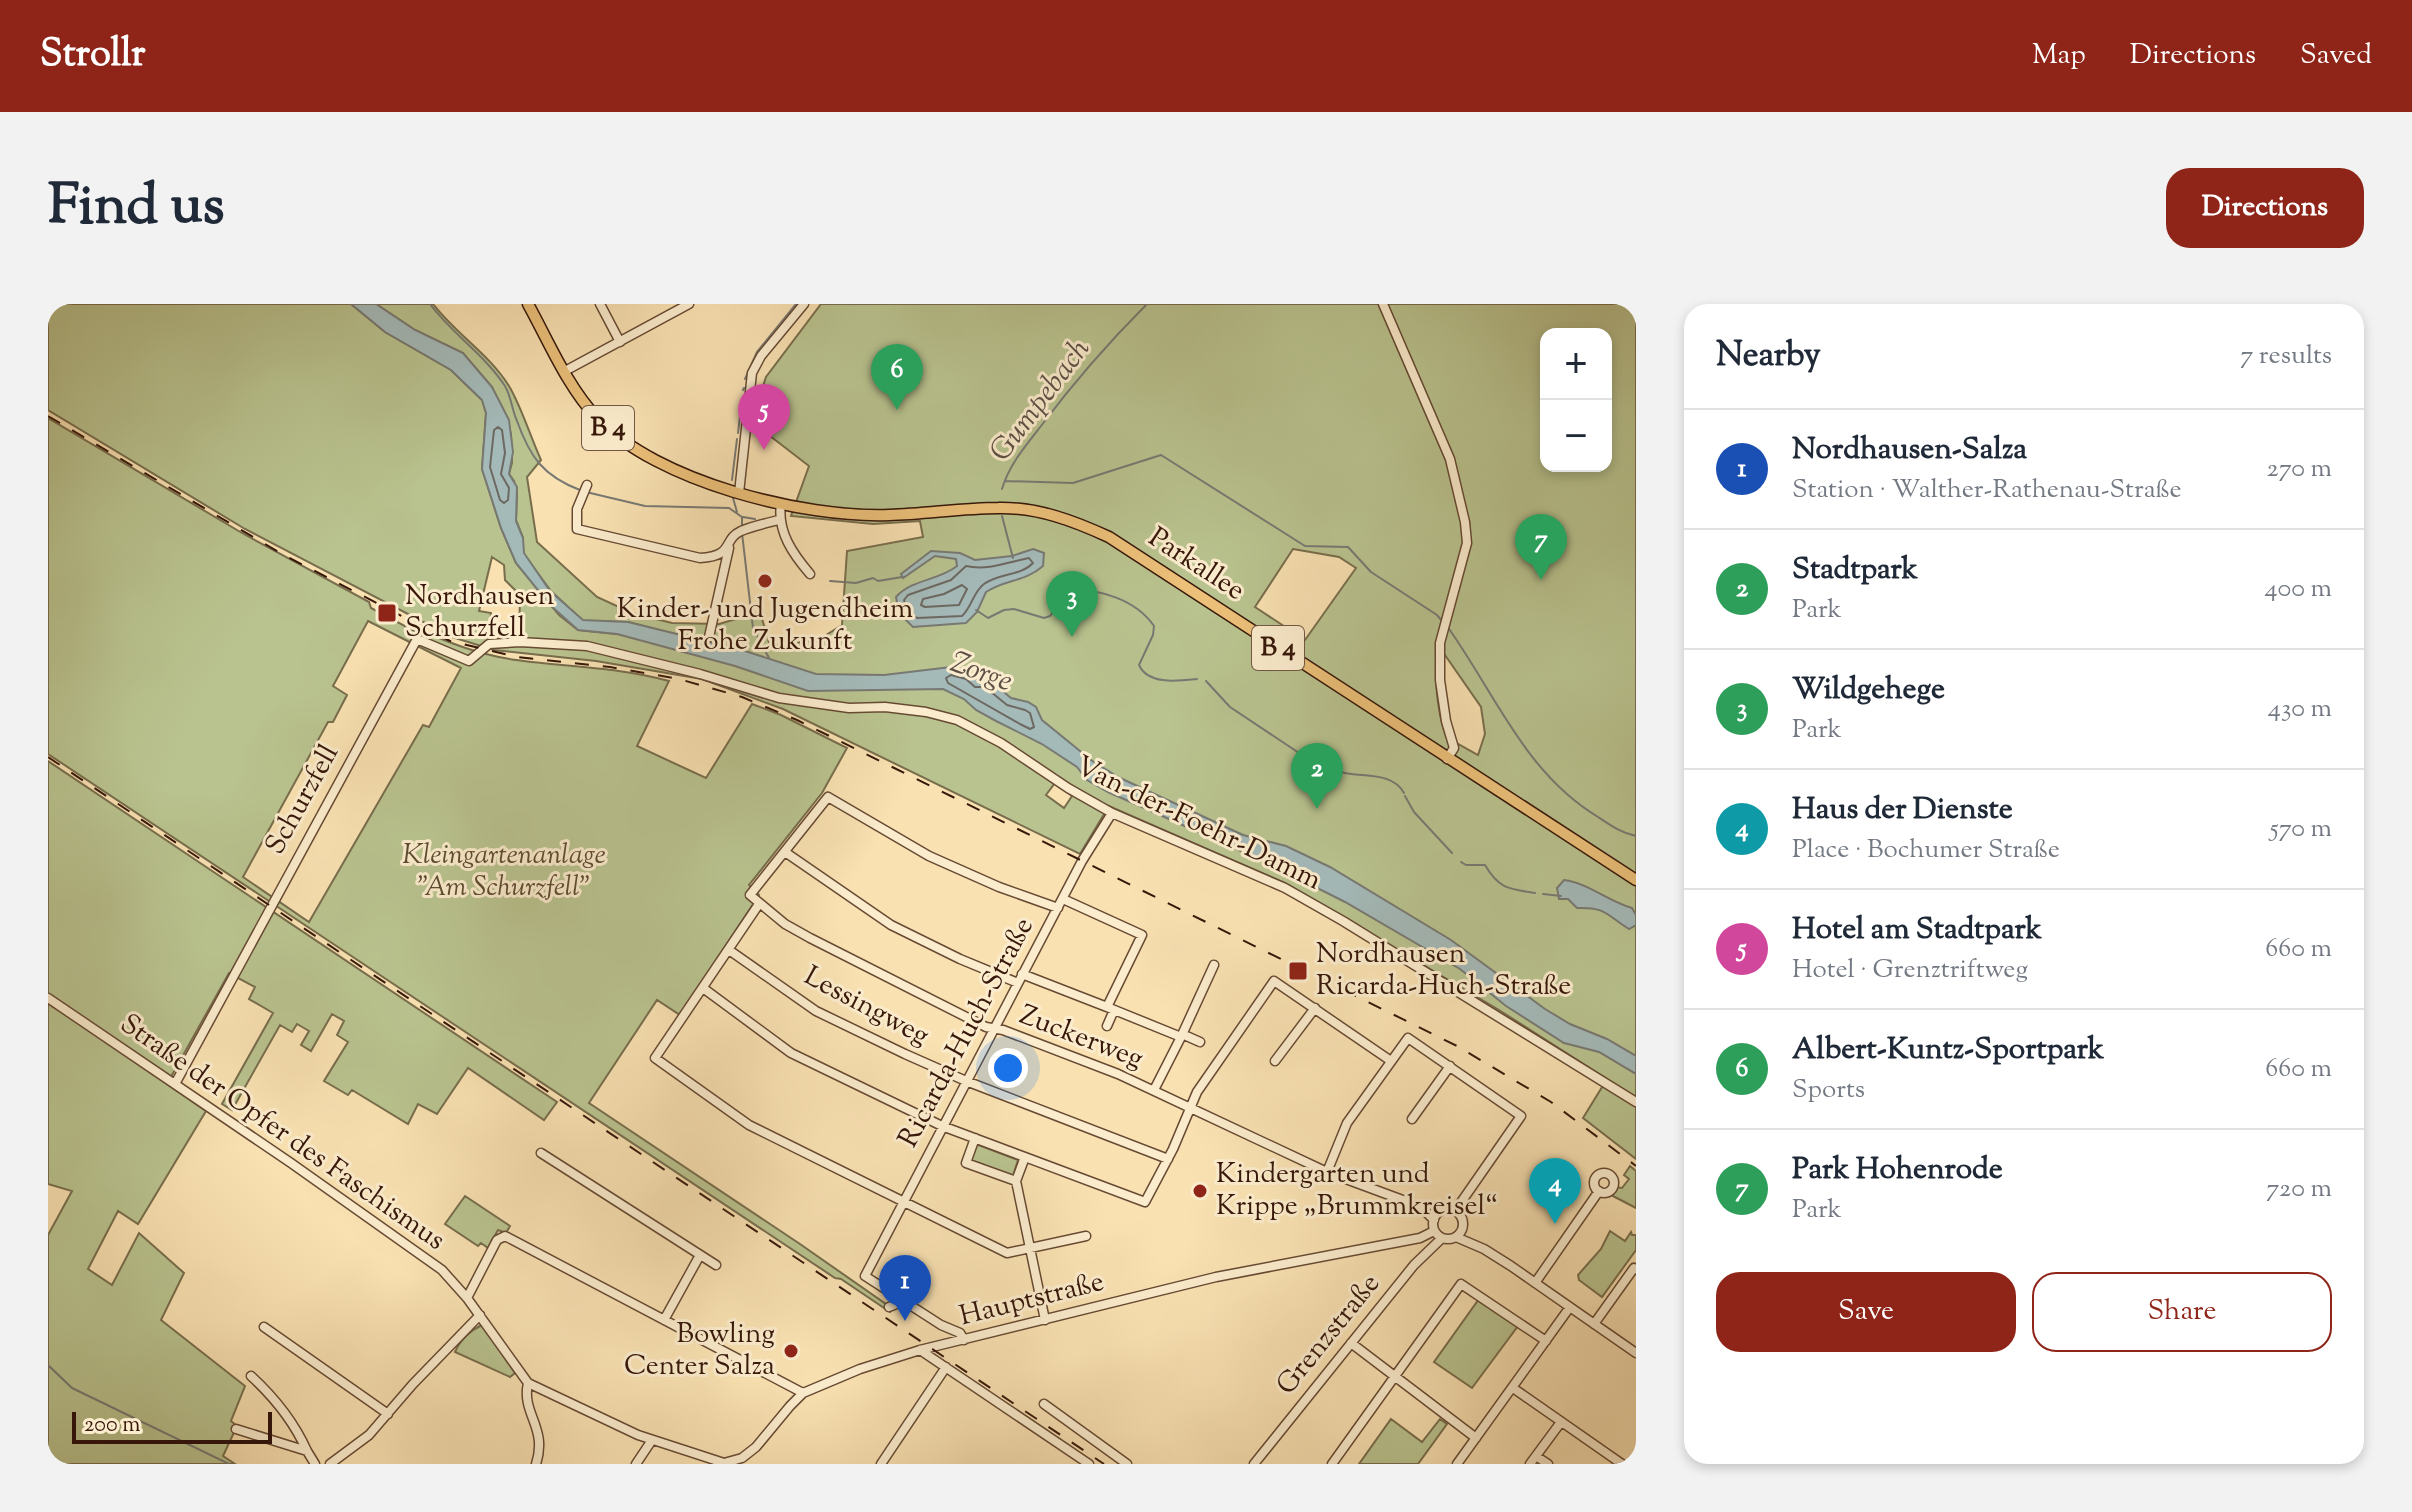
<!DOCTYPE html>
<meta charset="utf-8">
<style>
:root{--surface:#fff;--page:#f2f2f3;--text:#1f2937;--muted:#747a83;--line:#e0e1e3;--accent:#8f2418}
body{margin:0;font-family:"Sorts Mill Goudy",serif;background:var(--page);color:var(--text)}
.controls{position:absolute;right:24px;top:24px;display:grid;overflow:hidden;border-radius:16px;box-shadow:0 4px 12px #0003}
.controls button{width:72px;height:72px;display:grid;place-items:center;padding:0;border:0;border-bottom:2px solid var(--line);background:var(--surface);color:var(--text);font:40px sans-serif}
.scale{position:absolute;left:24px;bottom:20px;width:200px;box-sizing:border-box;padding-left:8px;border:4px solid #361709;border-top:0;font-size:22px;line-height:28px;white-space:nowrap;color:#361709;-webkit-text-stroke:6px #fbeccd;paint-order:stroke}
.you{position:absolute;left:960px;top:764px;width:28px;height:28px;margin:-20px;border:6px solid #fff;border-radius:50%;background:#1a73e8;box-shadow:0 0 0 12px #1a73e833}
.badge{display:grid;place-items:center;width:52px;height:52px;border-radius:50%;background:var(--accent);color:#fff;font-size:26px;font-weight:700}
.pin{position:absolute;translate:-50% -66px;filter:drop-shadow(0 2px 4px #0008)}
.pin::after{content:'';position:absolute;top:42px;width:28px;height:24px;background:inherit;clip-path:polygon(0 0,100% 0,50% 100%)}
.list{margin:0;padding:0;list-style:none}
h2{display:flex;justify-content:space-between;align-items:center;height:104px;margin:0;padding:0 32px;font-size:34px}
h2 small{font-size:26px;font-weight:400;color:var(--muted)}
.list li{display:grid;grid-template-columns:52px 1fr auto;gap:24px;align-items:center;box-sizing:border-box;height:120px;padding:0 32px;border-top:2px solid var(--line)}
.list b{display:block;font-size:30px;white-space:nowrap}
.list p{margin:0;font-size:26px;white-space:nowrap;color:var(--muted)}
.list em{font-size:26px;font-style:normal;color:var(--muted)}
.actions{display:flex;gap:16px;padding:24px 32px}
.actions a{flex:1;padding:18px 0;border:2px solid var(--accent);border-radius:24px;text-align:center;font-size:28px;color:var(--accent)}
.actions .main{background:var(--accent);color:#fff}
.map{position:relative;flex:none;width:1588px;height:1160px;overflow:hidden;border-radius:24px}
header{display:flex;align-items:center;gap:48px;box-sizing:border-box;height:112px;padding:0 40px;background:var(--accent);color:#fff}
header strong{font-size:38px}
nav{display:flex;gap:44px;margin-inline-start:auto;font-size:28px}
.intro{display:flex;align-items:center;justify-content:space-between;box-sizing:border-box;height:192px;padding:0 48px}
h1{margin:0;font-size:56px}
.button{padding:20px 36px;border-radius:24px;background:var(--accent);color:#fff;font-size:28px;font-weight:700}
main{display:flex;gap:48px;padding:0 48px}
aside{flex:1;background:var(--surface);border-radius:24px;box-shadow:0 4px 12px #0003}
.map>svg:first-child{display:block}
.green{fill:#b9c38f;stroke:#786d4c;stroke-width:2;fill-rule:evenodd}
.water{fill:#a4bab9;stroke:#787973;stroke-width:2}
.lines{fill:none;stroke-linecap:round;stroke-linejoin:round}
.shore{stroke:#6d6861;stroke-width:2}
.stream{stroke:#787973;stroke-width:2}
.minor-casing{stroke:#674a33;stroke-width:11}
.major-casing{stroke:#361709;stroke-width:13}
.minor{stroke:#fbeccd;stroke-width:8}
.major{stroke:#ecc079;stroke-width:10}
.rail{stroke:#361709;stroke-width:2;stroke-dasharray:14 14;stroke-linecap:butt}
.poi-dot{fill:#8f2418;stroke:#fbeccd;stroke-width:3}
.labels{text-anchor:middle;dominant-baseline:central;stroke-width:6;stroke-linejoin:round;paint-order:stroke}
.shield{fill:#fbeccd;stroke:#715744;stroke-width:2}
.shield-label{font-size:26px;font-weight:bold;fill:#361709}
.street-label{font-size:28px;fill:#361709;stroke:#fbeccd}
.poi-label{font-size:28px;fill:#361709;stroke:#fbeccd;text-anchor:start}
.park-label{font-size:28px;font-style:italic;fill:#5d4b31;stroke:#fbeccd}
.water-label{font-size:30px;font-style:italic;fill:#5c5047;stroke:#fbeccd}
</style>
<header>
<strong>Strollr</strong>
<nav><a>Map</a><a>Directions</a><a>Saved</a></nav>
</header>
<div class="intro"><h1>Find us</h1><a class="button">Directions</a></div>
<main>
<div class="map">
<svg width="1588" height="1160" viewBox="0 0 1588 1160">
<rect width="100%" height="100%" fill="#f9e1b2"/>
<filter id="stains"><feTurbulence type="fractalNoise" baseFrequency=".0025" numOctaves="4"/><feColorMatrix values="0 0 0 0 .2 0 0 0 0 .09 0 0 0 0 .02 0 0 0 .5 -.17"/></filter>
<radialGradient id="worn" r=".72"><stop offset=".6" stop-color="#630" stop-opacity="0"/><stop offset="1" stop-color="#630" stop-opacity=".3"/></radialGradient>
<path class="green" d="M0 0H303L337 28 403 66 434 96 438 109 434 165 453 224 468 259 511 311 530 326 665 340 580 318 535 317 503 287 475 249V234L468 216 469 190 466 177 461 170 464 159 463 130 456 107 444 83 415 49 367 26 328 0H385C408 30 441 50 461 82 474 104 482 132 493 156L479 173 489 238 549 293 584 309 624 319 671 320 712 308 722 342 770 336 794 321 799 247 875 233 872 217 825 220 743 212 761 162 708 121 712 91 718 73 773 0H1588V855L1535 814 1559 775 1451 706 1237 579 1061 502 1032 550 735 405 654 375 548 357 446 346 404 333 197 225 0 106ZM1498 30H1558V162H1498ZM1245 245 1291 253 1308 264 1257 336 1207 303ZM444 253 456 261 457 276 472 291 471 336 440 334 443 309 431 307ZM1390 341 1433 403 1437 430 1430 451 1398 433C1388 404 1386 370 1390 341ZM1007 479 1024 492 1016 504 998 491Z
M0 114 194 229 321 298 323 304 366 327 368 324C401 339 432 351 468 356 518 363 571 363 621 377L589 442 658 474 704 400 733 411 799 444 774 489 701 581 711 591 632 711 609 696 541 799 752 940 845 1005 842 1008 793 975 787 974 0 450ZM320 317 413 364 381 423 375 421 261 618 195 573 280 418H285L299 391 285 382Z
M0 457 509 798 496 816 420 764 389 810 370 800 360 820 304 786 300 791 276 777 300 738 289 731 296 717 284 710 263 747 253 741 261 727 249 720 244 728 232 721 184 806 174 800 225 709 201 695 207 683 181 669 119 780 158 807 90 920 70 907 40 965 64 981 91 929 136 969 113 1016 197 1082 183 1117 189 1122 175 1152 187 1160H0V931L24 887 0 880Z
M928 840 970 856 965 872 922 856Z
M1582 862 1588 867V904L1563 891 1568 883 1574 884 1581 875 1576 871Z
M417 892 462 922 458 929 450 926 440 944 433 939 430 942 397 920Z
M1562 927 1577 937 1583 928 1584 931H1588V946L1554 993 1531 976 1530 971 1553 945Z
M1431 995 1470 1022 1424 1084 1386 1058Z
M434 1021 467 1069 462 1073 407 1048C412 1036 423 1026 434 1021Z
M1343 1115 1374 1138 1392 1115 1399 1120 1370 1160H1311Z"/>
<path class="water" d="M303 0H328L367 26 415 49 444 83 461 116 465 148 461 170 469 183 468 217 475 234 476 249 502 287 535 316 580 318 694 346 768 370 836 371 903 363 923 368 930 376 943 377 963 394 980 398 988 403 994 416 1043 456 1070 473 1195 531 1238 542 1282 563 1403 636 1497 705 1522 720 1559 735 1588 752V770L1551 748 1516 739 1458 702 1412 665 1297 598 1220 559 1060 488 1039 476 1029 463 994 440 948 417 928 406 916 395 895 385 760 387 687 362 569 330 530 326 502 301 468 259 453 224 434 165 438 109 434 96 403 66 337 28Z
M985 245 996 249 995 262C977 278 958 275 938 288L929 308 918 319 865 323 851 309 848 293C864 275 890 277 909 262L908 255 887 252 855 274 853 270 883 247 912 249 927 256 964 252Z
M1516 576C1540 579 1560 597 1584 604L1588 611V621L1581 625C1558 611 1559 603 1529 604L1520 595H1511L1509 584Z"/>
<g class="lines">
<path class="shore" d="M450 123 454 126 457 149 453 170 461 184 460 196 456 199 452 196 442 163 446 126Z
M981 254 985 259C973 272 951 269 936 280 925 288 924 303 914 312L869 314 859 305 856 296 860 291 903 276 918 262C939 267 961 258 981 254Z
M914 281 919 285 911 301 877 303 873 301 875 295 896 290Z
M903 371 918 375 927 383H937L959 401 977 406 982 409 986 423 982 425 972 420 900 379 898 374Z"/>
<path class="stream" d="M382 0C404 30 436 50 457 82 463 92 464 106 469 117 482 153 495 172 532 186
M697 75 709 48 748 0
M695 86 696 84
M690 129 694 95
M684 176 689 135
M957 177 1025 179 1113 151 1257 242 1300 243 1323 268 1389 311 1394 317
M954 185C961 161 978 141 993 122 1026 78 1061 38 1099 0
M538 188 597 202 681 204 694 213V222
M685 194 689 208
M954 212 965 254
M695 213 707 215
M694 229 705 324 721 354
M782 277 808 279 825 274 830 277 854 273
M928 306 940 314 956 306 966 305 996 314 1002 312 1020 288C1050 283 1088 296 1106 322L1105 331 1091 361C1100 381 1130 377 1149 375
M1399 322C1447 389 1476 468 1550 513 1562 521 1573 529 1588 532
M1158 377 1182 403 1251 449
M1253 450C1265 457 1280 464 1293 468 1314 474 1344 467 1356 489
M1357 492 1366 508 1404 549
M1413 558 1418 561H1437C1451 585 1461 585 1487 589
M1495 590 1513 592
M0 1061 24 1084 181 1160"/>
<defs>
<path id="minor" d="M552 0 572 38
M1335 0 1402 155 1417 218 1419 239 1392 339V376L1398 417 1406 444 1399 455
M517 67 641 0
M539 181 529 205V225L652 254C687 252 674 236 693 227 705 222 719 219 731 216
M691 189 704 69 713 52 756 0
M733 200C729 228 745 250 762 270
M661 333 681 244
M737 548 843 621 912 655 970 679
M711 600 607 754 701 821 959 949 1038 932
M1010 604 951 583 881 552 780 493 702 591 737 620 762 634 938 723 955 726 1070 770 1279 868 1360 898 1378 908 1386 916
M681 646 768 707 857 750 918 777 1120 855
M974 670 1059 703 1094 631 1015 595
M655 684 743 749 894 822 1097 898 1125 845 1149 788 1226 677 1343 757
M0 694 243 859 394 966 419 994 480 1079 590 1131 676 1159 694 1154 708 1143 742 1102 755 1089 812 1065 872 1046 1168 973 1372 934 1386 927
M1059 703 1133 733 1166 661
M1059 722 1066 706
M1134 730 1152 738
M1227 757 1267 704
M127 780 369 335 421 357 441 340 472 338 539 342 652 370 731 394 801 404 837 403 878 408 909 416 953 439 1020 484 1064 509 1237 584 1295 617 1588 798
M1106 786 1133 733
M1364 815 1402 762
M927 834 918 859 968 877 977 853
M493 849 668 961
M1279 868 1299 819 1360 734 1473 812 1407 907
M1546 879a10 10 0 1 1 20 0a10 10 0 1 1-20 0Z
M968 877 997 1016
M1385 920a15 15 0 1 1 30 0a15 15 0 1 1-30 0Z
M1408 933 1436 945 1463 962 1588 1049
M1487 979 1551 887
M419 994 449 936 457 932 755 1089
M841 1003 856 997
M616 1016 652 951
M1546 1020 1586 964 1588 965
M216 1023 340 1110
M916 1036 912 1029 893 1021 817 972 1034 557 1064 509
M1303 1039 1428 1134
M872 1046 1041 1160
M203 1072C227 1094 246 1118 259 1147
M480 1079C473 1110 500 1123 488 1160
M1465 1084 1574 1160
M996 1100 1079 1160
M188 1125 259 1147 267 1160
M1488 1152 1500 1160
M282 1160 321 1131 365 1080 432 1011
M588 1160 604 1136
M833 1160 898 1063
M1206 1160 1366 961 1394 934
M1284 1160 1413 980 1498 1037
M1409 1160 1522 1003
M1482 1160 1513 1118"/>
<path id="major" d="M480 0C501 38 519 82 549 114 609 178 755 214 841 211 878 210 914 204 950 204 990 203 1026 217 1061 233L1588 576"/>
</defs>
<use href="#minor" class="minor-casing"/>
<use href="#major" class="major-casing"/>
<use href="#minor" class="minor"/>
<use href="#major" class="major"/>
<path class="rail" d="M0 112 234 250 402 337 469 353 562 363 631 375 694 393 749 416 1409 742 1503 798 1588 862
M0 453 1056 1160"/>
</g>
<g class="poi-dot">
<circle cx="717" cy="277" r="8"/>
<rect x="329" y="299" width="20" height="20" rx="4"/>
<rect x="1240" y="657" width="20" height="20" rx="4"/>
<circle cx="1152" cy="887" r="8"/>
<circle cx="743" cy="1047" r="8"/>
</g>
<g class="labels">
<g class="shield">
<rect x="534" y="102" width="52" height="44" rx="6"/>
<rect x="1204" y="322" width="52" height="44" rx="6"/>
</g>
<g class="shield-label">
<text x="560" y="124">B 4</text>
<text x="1230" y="344">B 4</text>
</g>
<g class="street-label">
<text transform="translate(1148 261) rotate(33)">Parkallee</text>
<text transform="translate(255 496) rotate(-61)">Schurzfell</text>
<text transform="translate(1150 520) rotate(26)">Van-der-Foehr-Damm</text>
<text transform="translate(818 703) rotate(28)">Lessingweg</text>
<text transform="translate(919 729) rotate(-62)">Ricarda-Huch-Straße</text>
<text transform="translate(1033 734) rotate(21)">Zuckerweg</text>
<text transform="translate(234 829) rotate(35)">Straße der Opfer des Faschismus</text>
<text transform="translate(984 996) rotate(-14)">Hauptstraße</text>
<text transform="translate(1281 1031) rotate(-51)">Grenzstraße</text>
</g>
<g class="poi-label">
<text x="357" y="293">Nordhausen<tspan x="357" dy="32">Schurzfell</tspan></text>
<text x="717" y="306" text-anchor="middle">Kinder- und Jugendheim<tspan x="717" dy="32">Frohe Zukunft</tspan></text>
<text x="1268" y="651">Nordhausen<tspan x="1268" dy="32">Ricarda-Huch-Straße</tspan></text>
<text x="1168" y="871">Kindergarten und<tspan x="1168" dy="32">Krippe „Brummkreisel“</tspan></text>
<text x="727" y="1031" text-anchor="end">Bowling<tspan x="727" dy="32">Center Salza</tspan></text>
</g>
<g class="park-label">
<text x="456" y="552">Kleingartenanlage<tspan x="456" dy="32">"Am Schurzfell"</tspan></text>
</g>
<g class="water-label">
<text transform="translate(993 97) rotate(-53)">Gumpebach</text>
<text transform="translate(933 369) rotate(20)">Zorge</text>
</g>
</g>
<rect width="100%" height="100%" filter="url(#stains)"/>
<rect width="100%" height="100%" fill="url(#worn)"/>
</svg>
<div class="controls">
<button>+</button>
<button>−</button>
</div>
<div class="scale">200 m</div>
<div class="you"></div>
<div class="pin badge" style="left:857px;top:1017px;background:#1a4fb4">1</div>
<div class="pin badge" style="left:1269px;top:505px;background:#2e9e5b">2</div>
<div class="pin badge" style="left:1024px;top:333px;background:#2e9e5b">3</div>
<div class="pin badge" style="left:1507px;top:920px;background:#0f9aa8">4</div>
<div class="pin badge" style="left:716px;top:146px;background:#d1479c">5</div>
<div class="pin badge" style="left:849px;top:106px;background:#2e9e5b">6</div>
<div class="pin badge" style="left:1493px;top:276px;background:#2e9e5b">7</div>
</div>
<aside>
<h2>Nearby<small>7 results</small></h2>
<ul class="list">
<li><span class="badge" style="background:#1a4fb4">1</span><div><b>Nordhausen-Salza</b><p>Station · Walther-Rathenau-Straße</p></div><em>270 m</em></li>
<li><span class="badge" style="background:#2e9e5b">2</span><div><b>Stadtpark</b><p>Park</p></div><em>400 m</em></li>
<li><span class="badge" style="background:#2e9e5b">3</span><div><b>Wildgehege</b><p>Park</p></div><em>430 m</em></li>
<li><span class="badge" style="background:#0f9aa8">4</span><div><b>Haus der Dienste</b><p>Place · Bochumer Straße</p></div><em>570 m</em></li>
<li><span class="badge" style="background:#d1479c">5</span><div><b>Hotel am Stadtpark</b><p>Hotel · Grenztriftweg</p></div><em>660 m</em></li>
<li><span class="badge" style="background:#2e9e5b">6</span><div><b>Albert-Kuntz-Sportpark</b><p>Sports</p></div><em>660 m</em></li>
<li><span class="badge" style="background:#2e9e5b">7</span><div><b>Park Hohenrode</b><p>Park</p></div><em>720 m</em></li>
</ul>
<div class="actions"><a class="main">Save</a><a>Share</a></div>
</aside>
</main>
